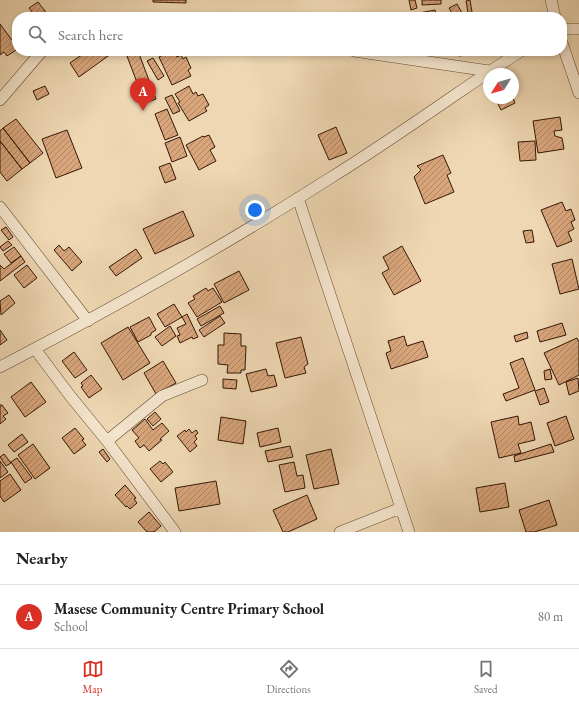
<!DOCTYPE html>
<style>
:root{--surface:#fff;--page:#f2f2f2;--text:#222;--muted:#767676;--line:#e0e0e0;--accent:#d93025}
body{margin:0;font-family:"EB Garamond",serif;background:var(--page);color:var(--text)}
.compass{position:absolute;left:483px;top:68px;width:36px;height:36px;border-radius:50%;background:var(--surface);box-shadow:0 2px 6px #0003;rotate:233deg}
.you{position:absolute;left:255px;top:210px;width:14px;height:14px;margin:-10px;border:3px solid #fff;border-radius:50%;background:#1a73e8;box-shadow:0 0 0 6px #1a73e833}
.badge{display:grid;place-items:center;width:26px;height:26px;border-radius:50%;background:var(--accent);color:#fff;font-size:13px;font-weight:700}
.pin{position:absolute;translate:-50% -33px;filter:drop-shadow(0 1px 2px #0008)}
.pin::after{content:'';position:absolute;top:21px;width:14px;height:12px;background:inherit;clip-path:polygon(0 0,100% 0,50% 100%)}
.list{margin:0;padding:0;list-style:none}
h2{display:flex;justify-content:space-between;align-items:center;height:52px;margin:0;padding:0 16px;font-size:17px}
h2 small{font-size:13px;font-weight:400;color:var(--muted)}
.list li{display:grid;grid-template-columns:26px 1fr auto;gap:12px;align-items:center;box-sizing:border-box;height:64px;padding:0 16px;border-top:1px solid var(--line)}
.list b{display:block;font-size:15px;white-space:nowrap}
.list p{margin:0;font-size:13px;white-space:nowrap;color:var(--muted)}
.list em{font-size:13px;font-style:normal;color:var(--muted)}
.icon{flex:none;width:22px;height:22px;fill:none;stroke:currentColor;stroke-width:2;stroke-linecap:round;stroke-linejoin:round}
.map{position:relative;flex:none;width:579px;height:532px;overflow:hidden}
.search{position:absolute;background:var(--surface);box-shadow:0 2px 6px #0003;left:12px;right:12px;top:12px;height:44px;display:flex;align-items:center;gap:10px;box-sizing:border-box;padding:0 14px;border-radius:16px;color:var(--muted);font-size:15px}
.sheet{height:116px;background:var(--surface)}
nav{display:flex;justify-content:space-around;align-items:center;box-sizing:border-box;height:56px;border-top:1px solid var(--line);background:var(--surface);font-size:11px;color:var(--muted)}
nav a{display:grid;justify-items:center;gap:2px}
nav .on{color:var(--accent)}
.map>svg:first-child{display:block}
.building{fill:url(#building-hatch);stroke:#351707}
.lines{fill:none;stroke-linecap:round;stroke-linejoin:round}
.minor-casing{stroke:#634732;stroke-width:12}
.minor{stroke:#f4e5cd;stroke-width:11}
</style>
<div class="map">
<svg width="579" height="532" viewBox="0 0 579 532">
<defs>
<pattern id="building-hatch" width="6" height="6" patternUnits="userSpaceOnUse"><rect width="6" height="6" fill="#d9a67c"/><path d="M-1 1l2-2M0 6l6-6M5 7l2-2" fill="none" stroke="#b18664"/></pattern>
</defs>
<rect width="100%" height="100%" fill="#eed7b2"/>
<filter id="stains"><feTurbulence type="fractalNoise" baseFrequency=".005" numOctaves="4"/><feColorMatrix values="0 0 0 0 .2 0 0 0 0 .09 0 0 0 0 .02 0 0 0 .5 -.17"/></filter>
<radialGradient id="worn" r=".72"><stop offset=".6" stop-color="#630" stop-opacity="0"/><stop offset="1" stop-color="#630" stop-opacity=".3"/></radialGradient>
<path class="building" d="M153 0H186V3L153 2Z
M409 0H415L417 8 411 10Z
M422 0H441V4L422 5Z
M470 0 472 12 468 13 466 1Z
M38 2 48 15 46 17H36L29 8Z
M457 4 462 13 454 17 449 8Z
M435 10 437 17H420L419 13Z
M0 24 15 44 13 45 16 50 7 56 4 52 0 55Z
M87 51H115L79 77 70 63Z
M125 51H138L156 99 145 103Z
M171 51H174L177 57 181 55 183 59 186 57 191 68 188 70 191 76 172 85 159 57Z
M458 51H479L480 53 459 56Z
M153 58 164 76 158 80 147 61Z
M45 86 49 94 37 100 33 91Z
M189 86 193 94 196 92 198 96 203 94 209 105 205 108 207 111 189 121 178 103 180 102 175 94Z
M172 95 180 111 173 114 165 98Z
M511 98H513L515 103 501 110 498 104Z
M167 109 178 135 165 140 155 114Z
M560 117 562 130 554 131 555 136 562 138 564 149 538 153 533 121Z
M16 119 43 153 30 163 3 128Z
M336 127 347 153 329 160 318 135Z
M3 128 30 163 22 169 0 141V131Z
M67 130 82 168 56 178 42 139Z
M209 135 215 147 210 150 216 161 199 170 186 145 203 136 204 137Z
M180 137 187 156 172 162 165 143Z
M0 141 22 169 7 181 0 172Z
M535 141 536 160 520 161 518 142Z
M443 155 451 173 447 175 454 192 425 204 414 177 421 170 417 166Z
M170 163 176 179 165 183 159 167Z
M562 202 566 211 571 209 575 220 571 222 574 229 568 232 572 241 557 247 541 210Z
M183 211 194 236 155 254 143 229Z
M6 227 13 237 9 240 1 230Z
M532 230 534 242 526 243 523 231Z
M8 241 12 245 3 251 0 247Z
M59 245 64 251 69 247 82 262 72 271 54 250Z
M402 246 421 281 394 295 382 273 389 269 383 257Z
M14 247 21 256 11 263 4 254Z
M136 249 142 258 116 276 109 267Z
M21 256 25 262 0 281V265L4 269Z
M572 259 579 289 560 294 552 264Z
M27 265 37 278 24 288 14 275Z
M239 271 249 290 224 303 214 284Z
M206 288 208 291 213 288 222 302 197 317 188 303 195 299 193 296Z
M9 295 15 303 1 315 0 301Z
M174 304 182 317 165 327 157 314Z
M220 306 224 313 201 326 197 319Z
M187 314 198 337 193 339 192 337 180 343 177 336 180 335 177 328 186 324 182 317Z
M220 316 225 323 204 337 199 330Z
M149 317 156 330 151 333V335L138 342 130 327Z
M562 323 566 335 540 342 537 331Z
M170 326 176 336 162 346 155 337Z
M128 327 150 363 123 380 101 343Z
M0 330 7 340 0 345Z
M527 332 528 338 516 342 514 336Z
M224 333 241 334V346H246L245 370H241V373H227L228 365 218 364V345H224Z
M404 336 407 346 423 341 428 357 391 369 386 353 391 351 388 341Z
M301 337 308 364 304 367 306 373 285 378 276 343Z
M577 338 579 342V375L559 385 544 353Z
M74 352 87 370 75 378 62 361Z
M523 358 535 390 506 401 503 394 519 388 510 363Z
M163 361 176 383 156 394 144 373Z
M266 369 268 376 274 375 277 386 251 392 246 374Z
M550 369 552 379 545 380 544 371Z
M91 375 102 389 89 398 81 387 83 386 81 383Z
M578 378 579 391 569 395 566 382Z
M223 379 237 380 236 389 223 388Z
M31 382 46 402 25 417 11 397Z
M544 388 549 402 540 405 535 391Z
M0 405H2L8 413 3 416 6 419 0 424Z
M155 412 161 419 153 426 147 419Z
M518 416 519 425 531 422 535 440 518 444 521 453 499 458 491 422Z
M566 416 574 439 555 446 547 423Z
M221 417 246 421 243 444 218 440Z
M145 419 153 430 162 423 169 431 160 439 162 440 149 451 144 445 140 448 135 441 139 438 132 430Z
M75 428 84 439 82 440 86 445 74 454 62 438Z
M278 428 281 442 260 447 257 433Z
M189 429 192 433 196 430 198 433 195 436 197 439 194 442 197 446 190 452 177 436 185 430 186 432Z
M22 434 28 442 14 452 8 445Z
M33 444 50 468 35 479 18 455Z
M551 444 554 452 515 462 514 456Z
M290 446 293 457 268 462 265 451Z
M103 449 110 459 107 462 99 452Z
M331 449 339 484 314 489 306 455Z
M4 454 11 463 6 466 0 457Z
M17 458 32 478 25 483 11 462Z
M0 461 8 472 0 478Z
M160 461 163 464 165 462 173 472 161 482 150 469Z
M294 462 297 476 303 475 305 488 285 492 279 465Z
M10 474 21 490 4 502 0 496V481Z
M216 481 220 504 179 511 175 488Z
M505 483 509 507 480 512 476 488Z
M125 485 136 498 134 499 137 503 130 509 127 506 126 507 115 495Z
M307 495 317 519 288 532H283L273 510Z
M549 500 557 525 534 532H526L519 510Z
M149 512 161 526 154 532H147L138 522Z"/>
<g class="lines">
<defs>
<path id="minor" d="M551 0 555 17
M562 29H579
M562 43 579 93
M354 51 489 71
M0 100 42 51
M298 198 409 532
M0 207 88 321
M35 349 71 397 107 441 175 532
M0 367C111 309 221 248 327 180 371 153 413 124 455 95 477 80 499 65 521 51
M107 441 162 396 202 380
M340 532 401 508"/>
</defs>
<use href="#minor" class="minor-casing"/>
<use href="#minor" class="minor"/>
</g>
<rect width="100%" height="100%" filter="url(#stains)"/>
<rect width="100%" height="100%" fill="url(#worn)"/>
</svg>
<svg class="compass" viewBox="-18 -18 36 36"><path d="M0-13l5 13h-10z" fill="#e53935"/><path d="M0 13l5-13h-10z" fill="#767676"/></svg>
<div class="you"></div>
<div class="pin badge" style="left:143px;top:111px">A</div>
<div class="search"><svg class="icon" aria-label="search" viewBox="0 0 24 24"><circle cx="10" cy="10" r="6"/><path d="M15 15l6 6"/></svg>Search here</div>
</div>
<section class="sheet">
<h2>Nearby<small></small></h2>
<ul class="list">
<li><span class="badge">A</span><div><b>Masese Community Centre Primary School</b><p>School</p></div><em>80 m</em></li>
</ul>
</section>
<nav>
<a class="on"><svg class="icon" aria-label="map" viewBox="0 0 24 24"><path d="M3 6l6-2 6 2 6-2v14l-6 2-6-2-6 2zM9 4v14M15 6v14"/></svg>Map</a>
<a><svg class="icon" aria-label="directions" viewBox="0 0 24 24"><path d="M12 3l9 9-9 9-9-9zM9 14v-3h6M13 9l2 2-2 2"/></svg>Directions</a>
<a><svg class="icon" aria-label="saved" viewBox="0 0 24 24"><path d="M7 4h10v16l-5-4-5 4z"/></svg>Saved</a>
</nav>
